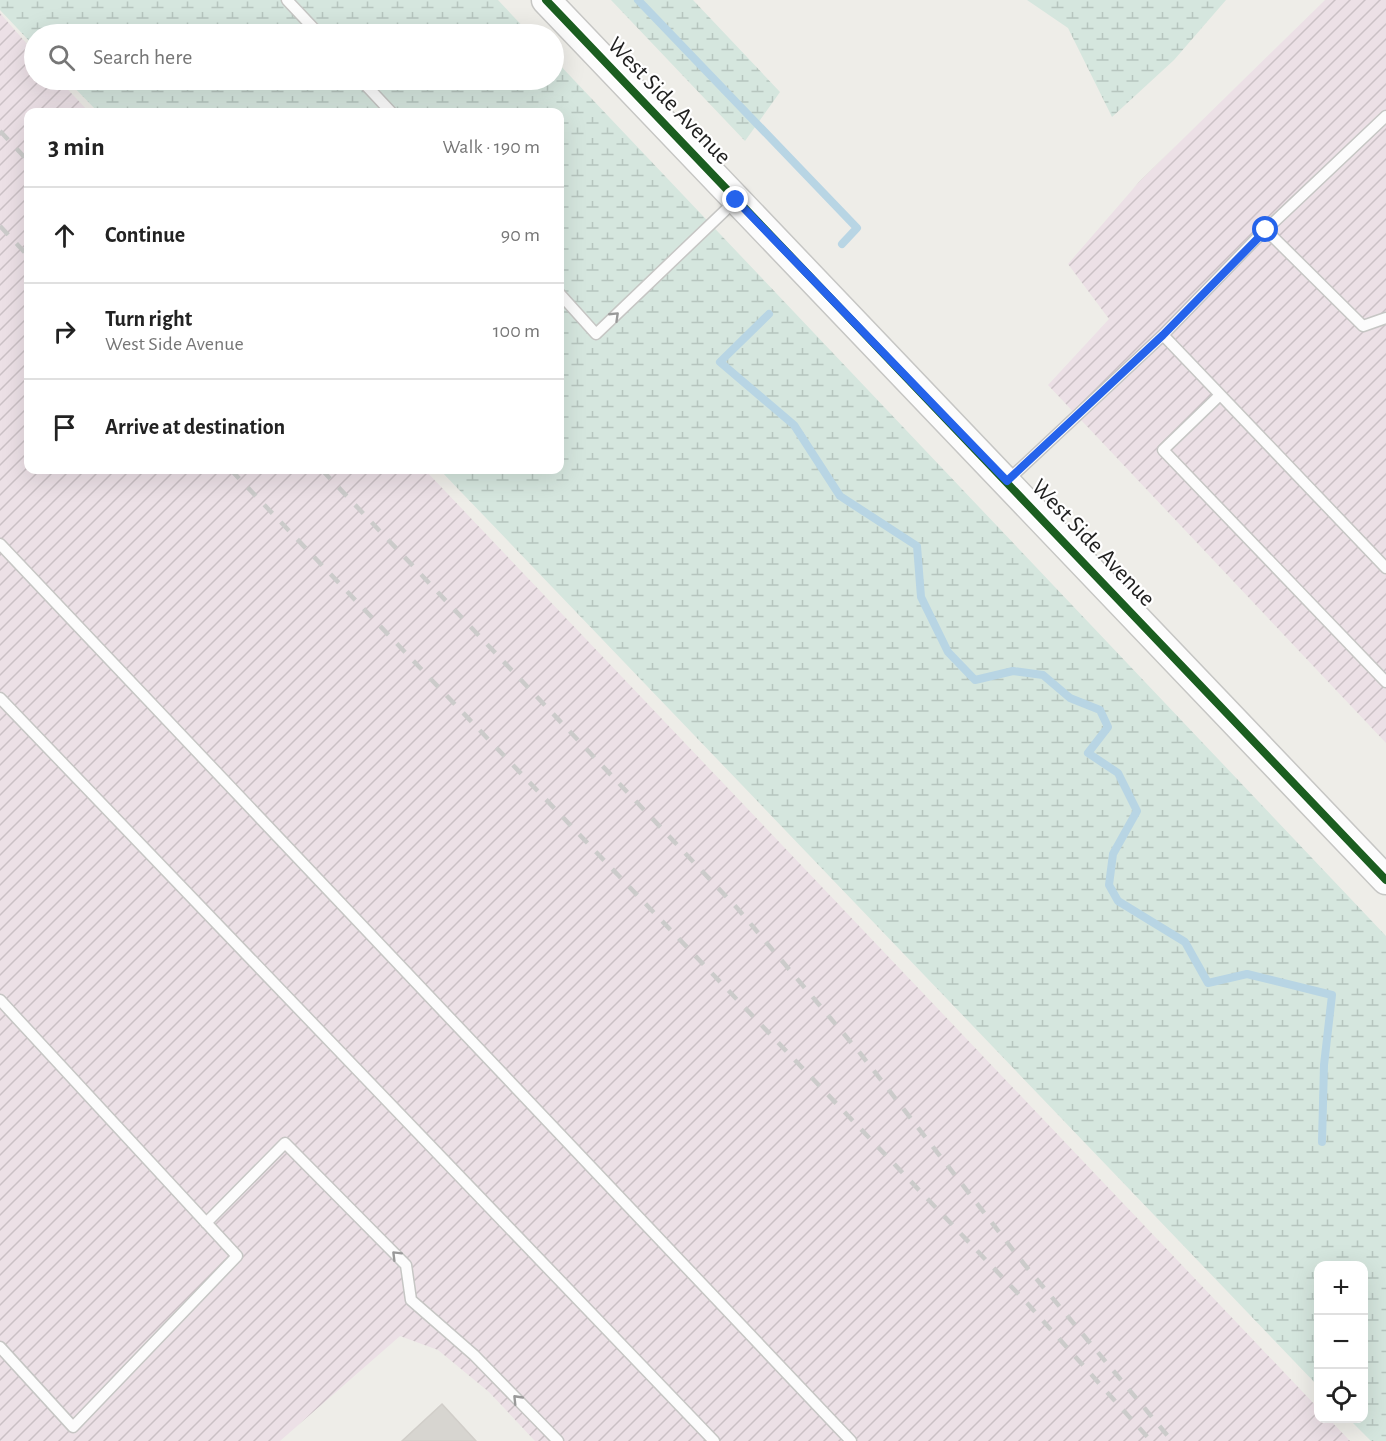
<!DOCTYPE html>
<meta charset="utf-8">
<style>
:root{--surface:#fff;--page:#f6f6f6;--text:#222;--muted:#767676;--line:#e0e0e0}
body{margin:0;font-family:"Alegreya Sans",sans-serif;background:var(--page);color:var(--text)}
.controls{position:absolute;right:18px;bottom:18px;display:grid;overflow:hidden;border-radius:12px;box-shadow:0 6px 24px #0002}
.controls button{width:54px;height:54px;display:grid;place-items:center;padding:0;border:0;border-bottom:2px solid var(--line);background:var(--surface);color:var(--text);font:30px sans-serif}
.stop{position:absolute;width:18px;height:18px;margin:-14px;border:4px solid #2563eb;border-radius:50%;background:#fff}
.stop.end{background:#2563eb;border-color:#fff;box-shadow:0 2px 6px #0008}
.list{margin:0;padding:0;list-style:none}
h2{display:flex;justify-content:space-between;align-items:center;height:78px;margin:0;padding:0 24px;font-size:26px}
h2 small{font-size:20px;font-weight:400;color:var(--muted)}
.list li{display:grid;grid-template-columns:39px 1fr auto;gap:18px;align-items:center;box-sizing:border-box;height:96px;padding:0 24px;border-top:2px solid var(--line)}
.list b{display:block;font-size:22px;white-space:nowrap}
.list p{margin:0;font-size:20px;white-space:nowrap;color:var(--muted)}
.list em{font-size:20px;font-style:normal;color:var(--muted)}
.icon{flex:none;width:33px;height:33px;fill:none;stroke:currentColor;stroke-width:2;stroke-linecap:round;stroke-linejoin:round}
.map{position:relative;flex:none;width:1386px;height:1441px;overflow:hidden}
.search{position:absolute;background:var(--surface);box-shadow:0 6px 24px #0002;left:24px;top:24px;width:540px;height:66px;display:flex;align-items:center;gap:15px;box-sizing:border-box;padding:0 21px;border-radius:33px;color:var(--muted);font-size:22px}
.panel{position:absolute;background:var(--surface);box-shadow:0 6px 24px #0002;left:24px;top:108px;width:540px;height:366px;border-radius:12px}
.map>svg:first-child{display:block}
.industrial{fill:url(#industrial-furrows)}
.wetland{fill:url(#wetland-marsh)}
.lines{fill:none;stroke-linecap:round;stroke-linejoin:round}
.stream{stroke:#b8d5e4;stroke-width:8}
.building{fill:#d7d5d0;stroke:#d1cec9;stroke-width:1.5}
.service-casing{stroke:#c6c6c4;stroke-width:13}
.tertiary-casing{stroke:#c6c6c4;stroke-width:31}
.service{stroke:#fcfcfc;stroke-width:10}
.tertiary{stroke:#fcfcfc;stroke-width:28}
.rail{stroke:#cbcbca;stroke-width:4.5;stroke-dasharray:12 12;stroke-linecap:butt}
.cycleway-casing{stroke:#fff;stroke-width:11}
.cycleway{stroke:#1b5e20;stroke-width:8}
.oneway{stroke:#999}
.route{stroke:#2563eb;stroke-width:8}
.labels{text-anchor:middle;dominant-baseline:central;stroke-width:4.5;stroke-linejoin:round;paint-order:stroke}
.street-label{font-size:24px;fill:#1f1f1f;stroke:#fff}
</style>
<div class="map">
<svg width="1386" height="1441" viewBox="0 0 1386 1441">
<defs>
<pattern id="industrial-furrows" width="10" height="10" patternUnits="userSpaceOnUse" patternTransform="scale(1.5)"><rect width="10" height="10" fill="#ece0e6"/><path d="M-1 1l2-2M0 10L10 0M9 11l2-2" fill="none" stroke="#cac0c5"/></pattern>
<pattern id="wetland-marsh" width="20" height="14" patternUnits="userSpaceOnUse" patternTransform="scale(1.5)"><rect width="20" height="14" fill="#d5e6de"/><path d="M1 5h8M5 5V1M11 12h8M15 12V8" fill="none" stroke="#b6c5be"/></pattern>
</defs>
<rect width="100%" height="100%" fill="#eeede8"/>
<path class="industrial" d="M1325 0H1386V743L1048 385 1109 319 1068 264 1139 182Z
M0 13 34 52V80H59L89 112H28V470H425L1318 1408V1418L1329 1419 1350 1441H535L489 1392 438 1350 400 1336 280 1441H0Z"/>
<path class="wetland" d="M0 0H498L530 34H34V46L0 10Z
M611 0H693L780 92 745 141Z
M1027 0H1226L1174 60 1112 117 1068 28Z
M554 59 1386 936V1441H1371L1349 1419 1364 1418V1266H1318V1386L440 470H560V112H98L67 80H554Z"/>
<g class="lines">
<path class="stream" d="M638 0 857 228 842 244
M769 314 720 362 794 425 840 496 917 546 921 597 948 652 975 680 1013 671 1043 675 1070 698 1100 710 1108 727 1088 753 1118 773 1137 811 1113 854 1109 885 1118 901 1185 942 1208 983 1247 974 1332 995 1324 1065 1322 1142"/>
</g>
<path class="building" d="M442 1404 476 1441H402Z"/>
<g class="lines">
<defs>
<path id="service" d="M287 0 319 34
M361 80 391 112
M1266 230 1363 326 1386 318
M560 294 596 334 735 201
M1163 335 1386 568
M1220 395 1163 450 1386 682
M1007 481 1163 335 1255 240 1386 116
M0 544 851 1441
M0 698 714 1441
M0 1000 237 1256 73 1427 0 1347
M206 1223 285 1143 406 1265 411 1300 474 1355 558 1441"/>
<path id="tertiary" d="M546 0 1386 880"/>
</defs>
<use href="#service" class="service-casing"/>
<use href="#tertiary" class="tertiary-casing"/>
<use href="#service" class="service"/>
<use href="#tertiary" class="tertiary"/>
<path class="rail" d="M0 131 28 161
M0 226 28 256
M231 470 1027 1303 1151 1441
M322 470 738 909 860 1053 1024 1264 1172 1441"/>
<defs>
<path id="cycleway" d="M546 0 1386 880"/>
</defs>
<use href="#cycleway" class="cycleway-casing"/>
<use href="#cycleway" class="cycleway"/>
</g>
<defs><path id="oneway-chevron" d="M-2-3.5L2.5 0L-2 3.5" fill="none" stroke-width="1.6" stroke-linecap="round" stroke-linejoin="round" transform="scale(1.5)"/></defs>
<g class="oneway">
<use href="#oneway-chevron" transform="translate(615 316) rotate(-44)"/>
<use href="#oneway-chevron" transform="translate(396 1255) rotate(-135)"/>
<use href="#oneway-chevron" transform="translate(517 1399) rotate(-134)"/>
</g>
<g class="lines">
<path class="route" d="M736 200 1007 481 1163 335 1266 230"/>
</g>
<g class="labels">
<g class="street-label">
<text transform="translate(669 101) rotate(46)">West Side Avenue</text>
<text transform="translate(1093 543) rotate(46)">West Side Avenue</text>
</g>
</g>
</svg>
<div class="controls">
<button>+</button>
<button>−</button>
<button><svg class="icon" aria-label="locate" viewBox="0 0 24 24"><circle cx="12" cy="12" r="6"/><path d="M12 2v4M12 18v4M2 12h4M18 12h4"/></svg></button>
</div>
<div class="stop" style="left:1266px;top:230px"></div>
<div class="stop end" style="left:736px;top:200px"></div>
<div class="search"><svg class="icon" aria-label="search" viewBox="0 0 24 24"><circle cx="10" cy="10" r="6"/><path d="M15 15l6 6"/></svg>Search here</div>
<section class="panel">
<h2>3 min<small>Walk · 190 m</small></h2>
<ul class="list">
<li><svg class="icon" aria-label="ahead" viewBox="0 0 24 24"><path d="M12 20V5M6 11l6-6 6 6"/></svg><div><b>Continue</b></div><em>90 m</em></li>
<li><svg class="icon" aria-label="right" viewBox="0 0 24 24"><path d="M7 20v-9h11M14 6l5 5-5 5"/></svg><div><b>Turn right</b><p>West Side Avenue</p></div><em>100 m</em></li>
<li><svg class="icon" aria-label="arrive" viewBox="0 0 24 24"><path d="M6 21V4h12l-3 4 3 4H6"/></svg><div><b>Arrive at destination</b></div></li>
</ul>
</section>
</div>
